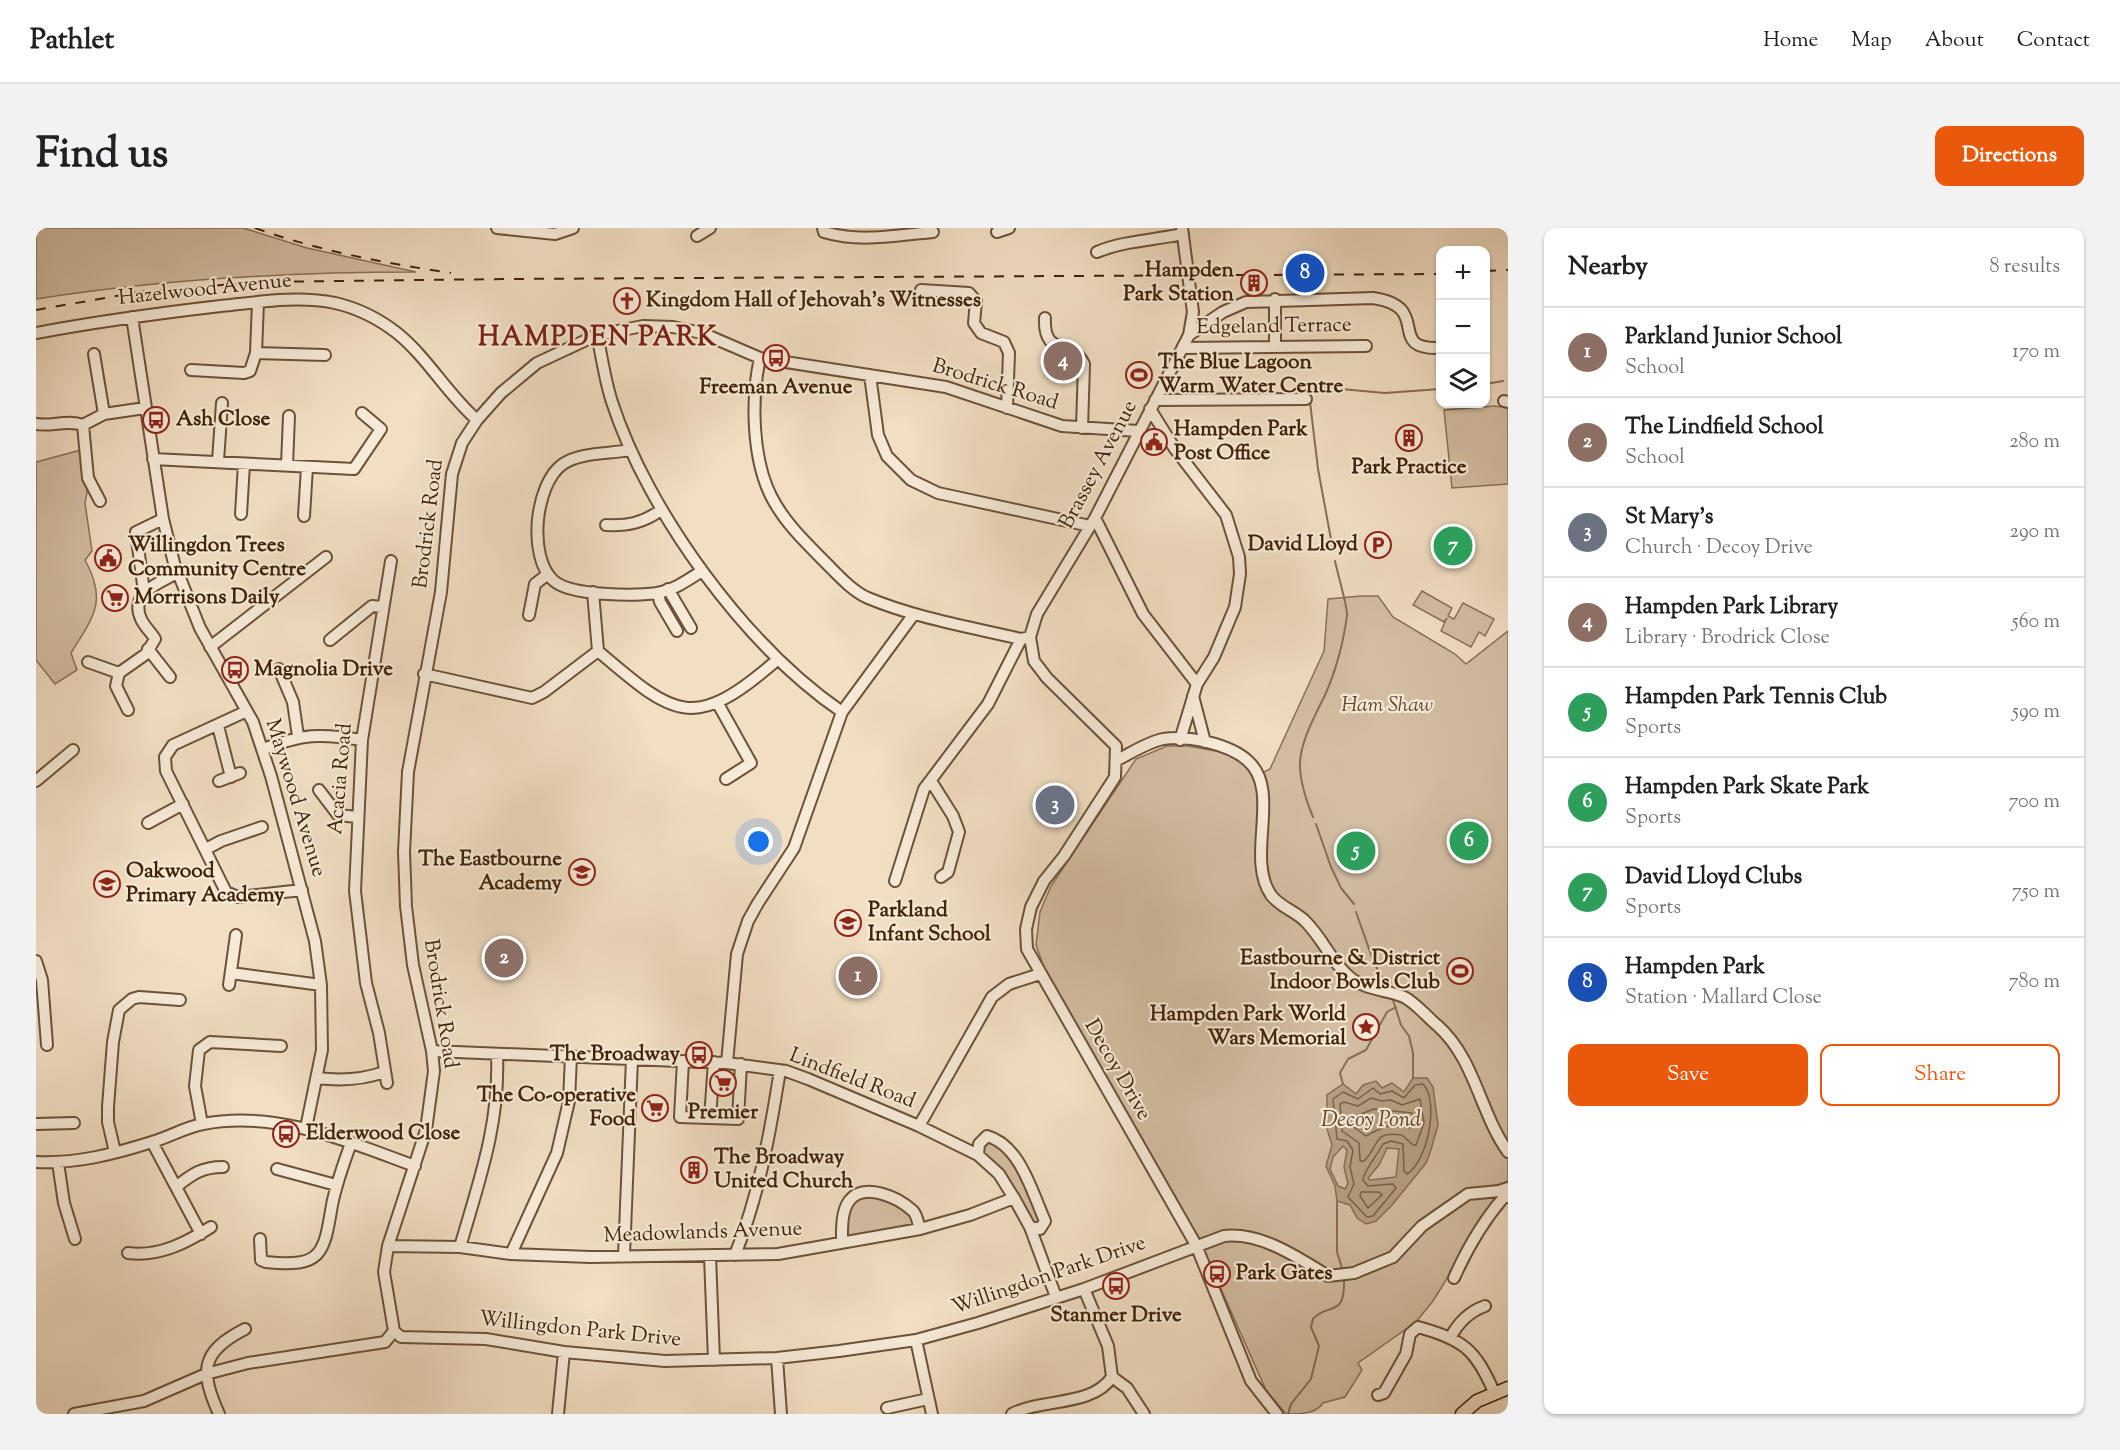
<!DOCTYPE html>
<meta charset="utf-8">
<style>
:root{--surface:#fff;--page:#f2f2f2;--text:#202124;--muted:#757577;--line:#e0e0e0;--accent:#ea580c}
body{margin:0;font-family:"Sorts Mill Goudy",serif;background:var(--page);color:var(--text)}
.controls{position:absolute;right:18px;top:18px;display:grid;overflow:hidden;border-radius:12px;box-shadow:0 2px 4px #0004}
.controls button{width:54px;height:54px;display:grid;place-items:center;padding:0;border:0;border-bottom:2px solid var(--line);background:var(--surface);color:var(--text);font:30px sans-serif}
.you{position:absolute;left:723px;top:614px;width:21px;height:21px;margin:-15px;border:4px solid #fff;border-radius:50%;background:#1a73e8;box-shadow:0 0 0 9px #1a73e833}
.badge{display:grid;place-items:center;width:39px;height:39px;border-radius:50%;background:var(--accent);color:#fff;font-size:20px;font-weight:700}
.pin{position:absolute;translate:-50% -50%;border:3px solid #fff;box-shadow:0 2px 6px #0006}
.list{margin:0;padding:0;list-style:none}
h2{display:flex;justify-content:space-between;align-items:center;height:78px;margin:0;padding:0 24px;font-size:26px}
h2 small{font-size:20px;font-weight:400;color:var(--muted)}
.list li{display:grid;grid-template-columns:39px 1fr auto;gap:18px;align-items:center;box-sizing:border-box;height:90px;padding:0 24px;border-top:2px solid var(--line)}
.list b{display:block;font-size:22px;white-space:nowrap}
.list p{margin:0;font-size:20px;white-space:nowrap;color:var(--muted)}
.list em{font-size:20px;font-style:normal;color:var(--muted)}
.actions{display:flex;gap:12px;padding:18px 24px}
.actions a{flex:1;padding:14px 0;border:2px solid var(--accent);border-radius:12px;text-align:center;font-size:21px;color:var(--accent)}
.actions .main{background:var(--accent);color:#fff}
.icon{flex:none;width:33px;height:33px;fill:none;stroke:currentColor;stroke-width:2;stroke-linecap:round;stroke-linejoin:round}
.map{position:relative;flex:none;width:1472px;height:1186px;overflow:hidden;border-radius:12px}
header{display:flex;align-items:center;gap:36px;box-sizing:border-box;height:84px;padding:0 30px;background:var(--surface);border-bottom:2px solid var(--line)}
header strong{font-size:28px}
nav{display:flex;gap:33px;margin-inline-start:auto;font-size:21px}
.intro{display:flex;align-items:center;justify-content:space-between;box-sizing:border-box;height:144px;padding:0 36px}
h1{margin:0;font-size:42px}
.button{padding:15px 27px;border-radius:12px;background:var(--accent);color:#fff;font-size:21px;font-weight:700}
main{display:flex;gap:36px;padding:0 36px}
aside{flex:1;background:var(--surface);border-radius:12px;box-shadow:0 2px 4px #0004}
.map>svg:first-child{display:block}
.green{fill:#d3bea3;stroke:#8a7156;stroke-width:1.5}
.water{fill:#b59f83;stroke:#876e52;stroke-width:1.5;fill-rule:evenodd}
.lines{fill:none;stroke-linecap:round;stroke-linejoin:round}
.shore{stroke:#7b6246;stroke-width:1.5}
.stream{stroke:#876e52;stroke-width:2}
.minor-casing{stroke:#6d5237;stroke-width:14}
.major-casing{stroke:#412408;stroke-width:15}
.minor{stroke:#f6ead8;stroke-width:10}
.major{stroke:#f1dec3;stroke-width:12}
.rail{stroke:#412408;stroke-width:2;stroke-dasharray:10 10;stroke-linecap:butt}
.labels{text-anchor:middle;dominant-baseline:central;stroke-width:4.5;stroke-linejoin:round;paint-order:stroke}
.poi-label{font-size:21px;font-weight:bold;fill:#412408;stroke:#f6ead8;text-anchor:start}
.street-label{font-size:21px;fill:#412408;stroke:#f6ead8}
.park-label{font-size:21px;font-style:italic;fill:#664a2f;stroke:#f6ead8}
.water-label{font-size:22px;font-style:italic;fill:#64492d;stroke:#f6ead8}
.district-label{font-size:27px;font-weight:bold;letter-spacing:1.5px;fill:#7a1f14;stroke:#f6ead8}
</style>
<header>
<strong>Pathlet</strong>
<nav><a>Home</a><a>Map</a><a>About</a><a>Contact</a></nav>
</header>
<div class="intro"><h1>Find us</h1><a class="button">Directions</a></div>
<main>
<div class="map">
<svg width="1472" height="1186" viewBox="0 0 1472 1186">
<rect width="100%" height="100%" fill="#f1dec3"/>
<filter id="stains"><feTurbulence type="fractalNoise" baseFrequency=".00333" numOctaves="4"/><feColorMatrix values="0 0 0 0 .2 0 0 0 0 .09 0 0 0 0 .02 0 0 0 .5 -.17"/></filter>
<radialGradient id="worn" r=".72"><stop offset=".6" stop-color="#630" stop-opacity="0"/><stop offset="1" stop-color="#630" stop-opacity=".3"/></radialGradient>
<path class="green" d="M0 0H207L271 20 380 44C252 44 127 51 0 71Z
M1459 178 1472 180V256L1416 260 1408 182Z
M45 222 52 259 49 275 56 323 49 332C72 374 57 389 35 425L41 442 19 456 0 432V234Z
M1386 363 1416 380 1412 388 1418 391 1427 375 1458 391 1449 408 1443 404 1435 419 1405 403 1411 390 1408 394 1377 377Z
M1325 368H1342L1357 389 1419 426 1430 436 1472 403V952L1397 1073 1380 1094 1322 1135 1326 1142 1309 1169 1287 1175C1280 1186 1264 1186 1250 1186L1230 1162 1164 1014 1010 745 1000 717 1004 684 1015 658 1100 531 1131 518H1152L1190 525 1209 535 1218 549 1234 541 1288 423 1292 371Z
M951 908 974 920 1009 993 994 999 978 970 942 927Z
M840 965 879 985 884 1001 806 1015 812 973Z"/>
<path class="water" d="M1377 850H1391L1397 859 1402 897 1394 925 1390 935 1356 977 1340 993 1330 996 1321 990 1314 977 1301 973 1299 958 1290 938 1296 917 1291 901V867L1307 856 1320 866 1327 857 1340 853 1346 860 1356 855 1368 864ZM1307 918 1311 922 1308 939 1312 956 1309 961 1302 958 1294 941 1297 929ZM1351 920 1363 921 1360 949 1334 952 1332 950 1343 937Z"/>
<g class="lines">
<path class="shore" d="M1387 856C1404 874 1391 934 1371 946L1368 943 1367 916 1355 913 1347 916C1342 926 1327 944 1327 952L1332 958 1357 956 1360 960 1337 988 1331 989 1312 969 1318 956 1314 939 1317 922 1311 913 1301 911 1297 871 1307 864 1322 871 1337 860 1344 866 1356 863 1368 870 1379 857Z
M1335 870 1345 873 1355 872 1366 877 1384 871 1388 895 1380 917H1377L1366 907C1336 903 1344 917 1328 933H1324L1323 915 1306 903 1304 876 1308 874 1322 878Z
M1338 881 1376 885 1379 894 1374 900C1355 894 1345 900 1330 908L1315 897 1314 890Z
M1325 964H1343L1346 967 1332 980 1324 968Z"/>
<path class="stream" d="M1450 156 1467 153
M1274 168V165L1283 159 1349 165 1404 161
M1274 174 1282 241 1297 322
M1277 589C1270 572 1261 545 1265 526 1269 505 1280 486 1289 467 1300 443 1308 412 1311 387 1312 381 1301 343 1299 333
M1280 596 1295 639 1305 660 1318 676
M1320 684 1338 735 1352 759
M1357 772 1365 797 1373 808 1377 825V850
M1307 856 1304 845 1312 831 1330 822 1351 784 1360 779
M1301 973V1024L1306 1040
M1252 1186 1255 1176 1275 1151 1283 1118 1275 1099 1277 1091C1292 1074 1309 1091 1308 1052"/>
<defs>
<path id="minor" d="M461 0 519 6 537 0
M787 0 788 4C825 15 860 7 897 4
M1146 0 1157 84 1153 107 1059 290 1001 386 994 409 998 433 1011 450 1080 518 1079 549 1028 628 1008 653 995 679 990 701 991 721 1160 1017 1215 1153 1241 1186
M961 4 973 0
M661 8 674 0
M1061 24C1087 13 1118 12 1147 6
M885 62 933 65 940 73 938 95 945 105 968 114 973 125 971 180
M96 89 127 291 138 335 164 400 217 494 235 548 279 713 285 757 286 822 270 900
M1009 90C1007 130 1036 111 1048 136L1046 200
M0 105C59 94 117 86 176 79 217 75 259 67 299 75 321 80 343 91 361 105 392 130 411 166 441 192
M561 107C566 129 569 153 576 174 612 285 710 418 806 484
M1153 107 1187 84 1210 74 1337 70C1398 79 1348 122 1404 120
M1239 113V71
M1147 120 1330 118
M220 125 222 74
M58 126 68 186 109 180
M724 130C715 170 716 230 735 268 748 294 770 315 790 335 802 347 816 363 832 370 880 390 934 399 985 411L994 409
M155 142 208 145 214 143 220 125 289 127
M834 147 842 207 851 228 875 252 902 265 1054 298
M1119 172 1270 171
M1468 173 1472 174
M1114 181 1139 221 1190 287 1203 329 1204 346 1199 379 1178 429 1161 456 1144 512
M0 196C16 199 31 191 47 197L68 186
M47 197 52 250 64 273
M1102 203 1026 198 910 159 724 130 666 105 637 99 607 98 561 107 501 135 465 165 441 192 426 215 416 246 405 364 372 544 368 624 370 678 377 737 396 823 398 843 390 902 352 1018 348 1044 358 1103 365 1109 450 1111 528 1124 629 1133 741 1130 803 1123 880 1112 942 1095 1048 1061 1188 1008C1225 1004 1261 1029 1292 1048L1318 1045 1357 1029 1386 998 1432 966 1463 963 1472 960
M594 222C574 226 544 224 527 236 499 255 491 330 518 353 535 368 599 368 621 365 638 362 652 352 666 343
M117 231 318 241 345 201 326 185
M182 233 186 175
M251 237 253 188
M205 286 208 236
M268 288 271 239
M1059 290 1107 386 1161 456
M570 297C592 298 607 295 625 282
M632 361 655 400
M108 364 100 304 127 291
M557 364 562 423C640 490 658 504 741 432
M622 365 624 374 641 403
M493 387 499 356 512 346
M294 412 336 378 347 379
M174 419 290 329
M112 421 134 449
M52 434 83 445
M243 441 257 474 262 508
M388 446 496 470 508 464 562 423
M1157 468 1169 514
M681 474 715 535 690 551
M92 482 80 458 83 445 110 426 119 411C115 404 108 398 105 391 93 365 123 355 141 345
M211 483 137 517 129 529 130 543 190 664 202 669 266 662
M182 498 195 549
M227 521C267 506 283 505 326 512
M1081 532C1095 525 1112 514 1127 511 1151 507 1194 516 1212 533 1246 563 1209 629 1235 667 1243 678 1258 683 1268 692 1287 710 1296 736 1316 751 1331 762 1352 762 1368 769 1380 775 1392 790 1402 798 1439 831 1444 885 1472 924
M0 553 37 522
M183 553 204 545
M895 553 917 588 923 604 912 644 905 649
M283 562 302 587 321 589
M112 595 147 576
M170 621 185 613 226 599
M859 653 888 561 952 476 985 411
M0 733 6 752 11 817
M195 745 285 757
M193 757 200 707
M396 823 691 835 750 843 772 851 883 898 942 927 963 946 978 970 994 999 1020 1069
M647 833 644 889 702 891 705 836
M691 835 701 726 712 693 722 675 758 620 806 484 878 386
M281 850C305 853 326 852 348 844
M351 855 343 805 330 755 319 663 326 512 355 333
M674 890 678 834
M0 896 38 895
M166 896 159 858 163 822 174 814 245 818
M883 898 956 769 973 756 1004 746
M116 914 165 1006
M79 924 72 894V879L77 814 83 782 96 771 103 769 144 772
M942 927 943 916 951 908C984 917 996 964 1009 993L1004 1001 994 999
M0 934C40 936 78 926 116 914 133 909 150 899 167 896 242 882 310 913 379 938
M22 935 28 975 39 1011
M241 941 300 957
M140 959C156 946 166 939 187 939
M224 1011 225 1032 230 1034C286 1040 288 1026 296 977 300 956 308 935 315 915
M806 1015C806 1003 805 984 813 973 828 953 863 970 877 983 881 987 882 995 884 1001
M352 1018 424 1019 475 1026 554 1029 742 1026 884 1001 934 987 978 970
M424 1019C443 953 464 896 461 826
M92 1025C123 1029 150 1015 175 999
M475 1026 521 925 533 873 535 828
M588 1027 596 831
M699 1027C723 967 734 906 744 842
M674 1028 678 1132
M1418 1050C1431 1021 1447 993 1468 969H1472
M1414 1110C1422 1095 1432 1084 1449 1078
M880 1112 896 1186
M741 1130 745 1186
M1076 1149 1091 1160 1108 1186
M1342 1167 1348 1165 1370 1126 1374 1106 1382 1099C1428 1112 1439 1121 1458 1164
M851 1180 892 1171
M38 1186 108 1173 170 1146 212 1135 349 1114 358 1103
M183 1186C164 1143 164 1124 209 1101
M522 1186 528 1124
M976 1186C1006 1170 1056 1179 1076 1149L1072 1118 1048 1061"/>
<path id="major" d="M1426 1186 1441 1173 1472 1160"/>
</defs>
<use href="#minor" class="minor-casing"/>
<use href="#major" class="major-casing"/>
<use href="#minor" class="minor"/>
<use href="#major" class="major"/>
<path class="rail" d="M219 0C283 23 349 35 415 45
M1450 43 1472 42
M0 82 103 64 222 54 469 51 1404 46"/>
</g>
<defs>
<symbol id="building-ring" viewBox="-11 -11 22 22"><circle r="9.5" fill="#f6ead8" stroke="#8f2418" stroke-width="1.5"/><path d="M-4-6H4V6H1V3H-1V6H-4ZM-2.5-4.3h1.7v1.8h-1.7ZM.8-4.3h1.7v1.8H.8ZM-2.5-1h1.7V.8h-1.7ZM.8-1h1.7V.8H.8Z" fill="#8f2418"/></symbol>
<symbol id="church-ring" viewBox="-11 -11 22 22"><circle r="9.5" fill="#f6ead8" stroke="#8f2418" stroke-width="1.5"/><path d="M-1.2-6h2.4v3.5h3.3v2.4h-3.3V6h-2.4V-.1h-3.3v-2.4h3.3Z" fill="#8f2418"/></symbol>
<symbol id="bus-ring" viewBox="-11 -11 22 22"><circle r="9.5" fill="#f6ead8" stroke="#8f2418" stroke-width="1.5"/><path d="M-5-6H5V4H4V6H2V4H-2V6H-4V4H-5ZM-3.5-4V0h7V-4ZM-3.5 1.2v1.5H-2V1.2ZM2 1.2v1.5H3.5V1.2Z" fill="#8f2418"/></symbol>
<symbol id="stadium-ring" viewBox="-11 -11 22 22"><circle r="9.5" fill="#f6ead8" stroke="#8f2418" stroke-width="1.5"/><path d="M0-5a6.5 5 0 1 0 0 10a6.5 5 0 1 0 0-10ZM-3.5-1.8h7v3.6h-7Z" fill="#8f2418"/></symbol>
<symbol id="civic-ring" viewBox="-11 -11 22 22"><circle r="9.5" fill="#f6ead8" stroke="#8f2418" stroke-width="1.5"/><path d="M-.6-6.5H3V-4.5H.6V-3L4-1V1h2V6H-6V1h2V-1L-.6-3ZM-1.2 2.5V6h2.4V2.5Z" fill="#8f2418"/></symbol>
<symbol id="parking-ring" viewBox="-11 -11 22 22"><circle r="9.5" fill="#f6ead8" stroke="#8f2418" stroke-width="1.5"/><path d="M-3.5-5.5H1a3.5 3.5 0 0 1 0 7H-1V5.5H-3.5ZM-1-3.4V-.6H.8a1.4 1.4 0 0 0 0-2.8Z" fill="#8f2418"/></symbol>
<symbol id="supermarket-ring" viewBox="-11 -11 22 22"><circle r="9.5" fill="#f6ead8" stroke="#8f2418" stroke-width="1.5"/><path d="M-6-5.5h2.5l.6 2H6L4.5 2H-2.5L-4.4-4H-6ZM-1.5 3.2a1.3 1.3 0 1 0 .1 0ZM3 3.2a1.3 1.3 0 1 0 .1 0Z" fill="#8f2418"/></symbol>
<symbol id="school-ring" viewBox="-11 -11 22 22"><circle r="9.5" fill="#f6ead8" stroke="#8f2418" stroke-width="1.5"/><path d="M0-5L7-2L0 1L-7-2ZM-4 1L0 2.5L4 1V4Q0 6-4 4Z" fill="#8f2418"/></symbol>
<symbol id="sight-ring" viewBox="-11 -11 22 22"><circle r="9.5" fill="#f6ead8" stroke="#8f2418" stroke-width="1.5"/><path d="M0-6L1.8-2.2L6-1.7L2.9 1.2L3.7 5.4L0 3.3L-3.7 5.4L-2.9 1.2L-6-1.7L-1.8-2.2Z" fill="#8f2418"/></symbol>
</defs>
<g fill-rule="evenodd">
<use href="#building-ring" x="1203" y="40" width="30" height="30"/>
<use href="#church-ring" x="576" y="58" width="30" height="30"/>
<use href="#bus-ring" x="725" y="115" width="30" height="30"/>
<use href="#stadium-ring" x="1088" y="132" width="30" height="30"/>
<use href="#bus-ring" x="105" y="177" width="30" height="30"/>
<use href="#building-ring" x="1358" y="195" width="30" height="30"/>
<use href="#civic-ring" x="1103" y="199" width="30" height="30"/>
<use href="#parking-ring" x="1327" y="302" width="30" height="30"/>
<use href="#civic-ring" x="57" y="315" width="30" height="30"/>
<use href="#supermarket-ring" x="64" y="355" width="30" height="30"/>
<use href="#bus-ring" x="184" y="427" width="30" height="30"/>
<use href="#school-ring" x="531" y="629" width="30" height="30"/>
<use href="#school-ring" x="56" y="641" width="30" height="30"/>
<use href="#school-ring" x="797" y="680" width="30" height="30"/>
<use href="#stadium-ring" x="1409" y="728" width="30" height="30"/>
<use href="#sight-ring" x="1315" y="784" width="30" height="30"/>
<use href="#bus-ring" x="648" y="812" width="30" height="30"/>
<use href="#supermarket-ring" x="672" y="840" width="30" height="30"/>
<use href="#supermarket-ring" x="604" y="865" width="30" height="30"/>
<use href="#bus-ring" x="235" y="891" width="30" height="30"/>
<use href="#building-ring" x="643" y="927" width="30" height="30"/>
<use href="#bus-ring" x="1166" y="1031" width="30" height="30"/>
<use href="#bus-ring" x="1065" y="1043" width="30" height="30"/>
</g>
<g class="labels">
<g class="poi-label">
<text x="1198" y="43" text-anchor="end">Hampden<tspan x="1198" dy="24">Park Station</tspan></text>
<text x="610" y="73">Kingdom Hall of Jehovah's Witnesses</text>
<text x="1122" y="135">The Blue Lagoon<tspan x="1122" dy="24">Warm Water Centre</tspan></text>
<text x="740" y="160" text-anchor="middle">Freeman Avenue</text>
<text x="140" y="192">Ash Close</text>
<text x="1138" y="202">Hampden Park<tspan x="1138" dy="24">Post Office</tspan></text>
<text x="1373" y="240" text-anchor="middle">Park Practice</text>
<text x="1322" y="317" text-anchor="end">David Lloyd</text>
<text x="92" y="318">Willingdon Trees<tspan x="92" dy="24">Community Centre</tspan></text>
<text x="98" y="370">Morrisons Daily</text>
<text x="218" y="442">Magnolia Drive</text>
<text x="526" y="632" text-anchor="end">The Eastbourne<tspan x="526" dy="24">Academy</tspan></text>
<text x="90" y="644">Oakwood<tspan x="90" dy="24">Primary Academy</tspan></text>
<text x="832" y="683">Parkland<tspan x="832" dy="24">Infant School</tspan></text>
<text x="1404" y="731" text-anchor="end">Eastbourne &amp; District<tspan x="1404" dy="24">Indoor Bowls Club</tspan></text>
<text x="1310" y="787" text-anchor="end">Hampden Park World<tspan x="1310" dy="24">Wars Memorial</tspan></text>
<text x="644" y="827" text-anchor="end">The Broadway</text>
<text x="600" y="868" text-anchor="end">The Co-operative<tspan x="600" dy="24">Food</tspan></text>
<text x="687" y="885" text-anchor="middle">Premier</text>
<text x="270" y="906">Elderwood Close</text>
<text x="678" y="930">The Broadway<tspan x="678" dy="24">United Church</tspan></text>
<text x="1200" y="1046">Park Gates</text>
<text x="1080" y="1088" text-anchor="middle">Stanmer Drive</text>
</g>
<g class="street-label">
<text transform="translate(169 62) rotate(-6)">Hazelwood Avenue</text>
<text transform="translate(1238 99) rotate(-1)">Edgeland Terrace</text>
<text transform="translate(959 157) rotate(17)">Brodrick Road</text>
<text transform="translate(1063 237) rotate(-62)">Brassey Avenue</text>
<text transform="translate(393 296) rotate(-83)">Brodrick Road</text>
<text transform="translate(305 551) rotate(-85)">Acacia Road</text>
<text transform="translate(259 570) rotate(73)">Maywood Avenue</text>
<text transform="translate(404 776) rotate(81)">Brodrick Road</text>
<text transform="translate(1081 842) rotate(60)">Decoy Drive</text>
<text transform="translate(816 851) rotate(21)">Lindfield Road</text>
<text transform="translate(667 1005) rotate(-2)">Meadowlands Avenue</text>
<text transform="translate(1013 1048) rotate(-19)">Willingdon Park Drive</text>
<text transform="translate(544 1102) rotate(6)">Willingdon Park Drive</text>
</g>
<g class="park-label">
<text x="1351" y="478">Ham Shaw</text>
</g>
<g class="water-label">
<text x="1335" y="893">Decoy Pond</text>
</g>
<g class="district-label">
<text x="562" y="110">HAMPDEN PARK</text>
</g>
</g>
<rect width="100%" height="100%" filter="url(#stains)"/>
<rect width="100%" height="100%" fill="url(#worn)"/>
</svg>
<div class="controls">
<button>+</button>
<button>−</button>
<button><svg class="icon" aria-label="layers" viewBox="0 0 24 24"><path d="M12 4l9 5-9 5-9-5zM3 14l9 5 9-5"/></svg></button>
</div>
<div class="you"></div>
<div class="pin badge" style="left:822px;top:748px;background:#8d6e63">1</div>
<div class="pin badge" style="left:468px;top:730px;background:#8d6e63">2</div>
<div class="pin badge" style="left:1019px;top:577px;background:#6b7280">3</div>
<div class="pin badge" style="left:1027px;top:133px;background:#8d6e63">4</div>
<div class="pin badge" style="left:1320px;top:623px;background:#2e9e5b">5</div>
<div class="pin badge" style="left:1433px;top:613px;background:#2e9e5b">6</div>
<div class="pin badge" style="left:1417px;top:318px;background:#2e9e5b">7</div>
<div class="pin badge" style="left:1269px;top:45px;background:#1a4fb4">8</div>
</div>
<aside>
<h2>Nearby<small>8 results</small></h2>
<ul class="list">
<li><span class="badge" style="background:#8d6e63">1</span><div><b>Parkland Junior School</b><p>School</p></div><em>170 m</em></li>
<li><span class="badge" style="background:#8d6e63">2</span><div><b>The Lindfield School</b><p>School</p></div><em>280 m</em></li>
<li><span class="badge" style="background:#6b7280">3</span><div><b>St Mary's</b><p>Church · Decoy Drive</p></div><em>290 m</em></li>
<li><span class="badge" style="background:#8d6e63">4</span><div><b>Hampden Park Library</b><p>Library · Brodrick Close</p></div><em>560 m</em></li>
<li><span class="badge" style="background:#2e9e5b">5</span><div><b>Hampden Park Tennis Club</b><p>Sports</p></div><em>590 m</em></li>
<li><span class="badge" style="background:#2e9e5b">6</span><div><b>Hampden Park Skate Park</b><p>Sports</p></div><em>700 m</em></li>
<li><span class="badge" style="background:#2e9e5b">7</span><div><b>David Lloyd Clubs</b><p>Sports</p></div><em>750 m</em></li>
<li><span class="badge" style="background:#1a4fb4">8</span><div><b>Hampden Park</b><p>Station · Mallard Close</p></div><em>780 m</em></li>
</ul>
<div class="actions"><a class="main">Save</a><a>Share</a></div>
</aside>
</main>
